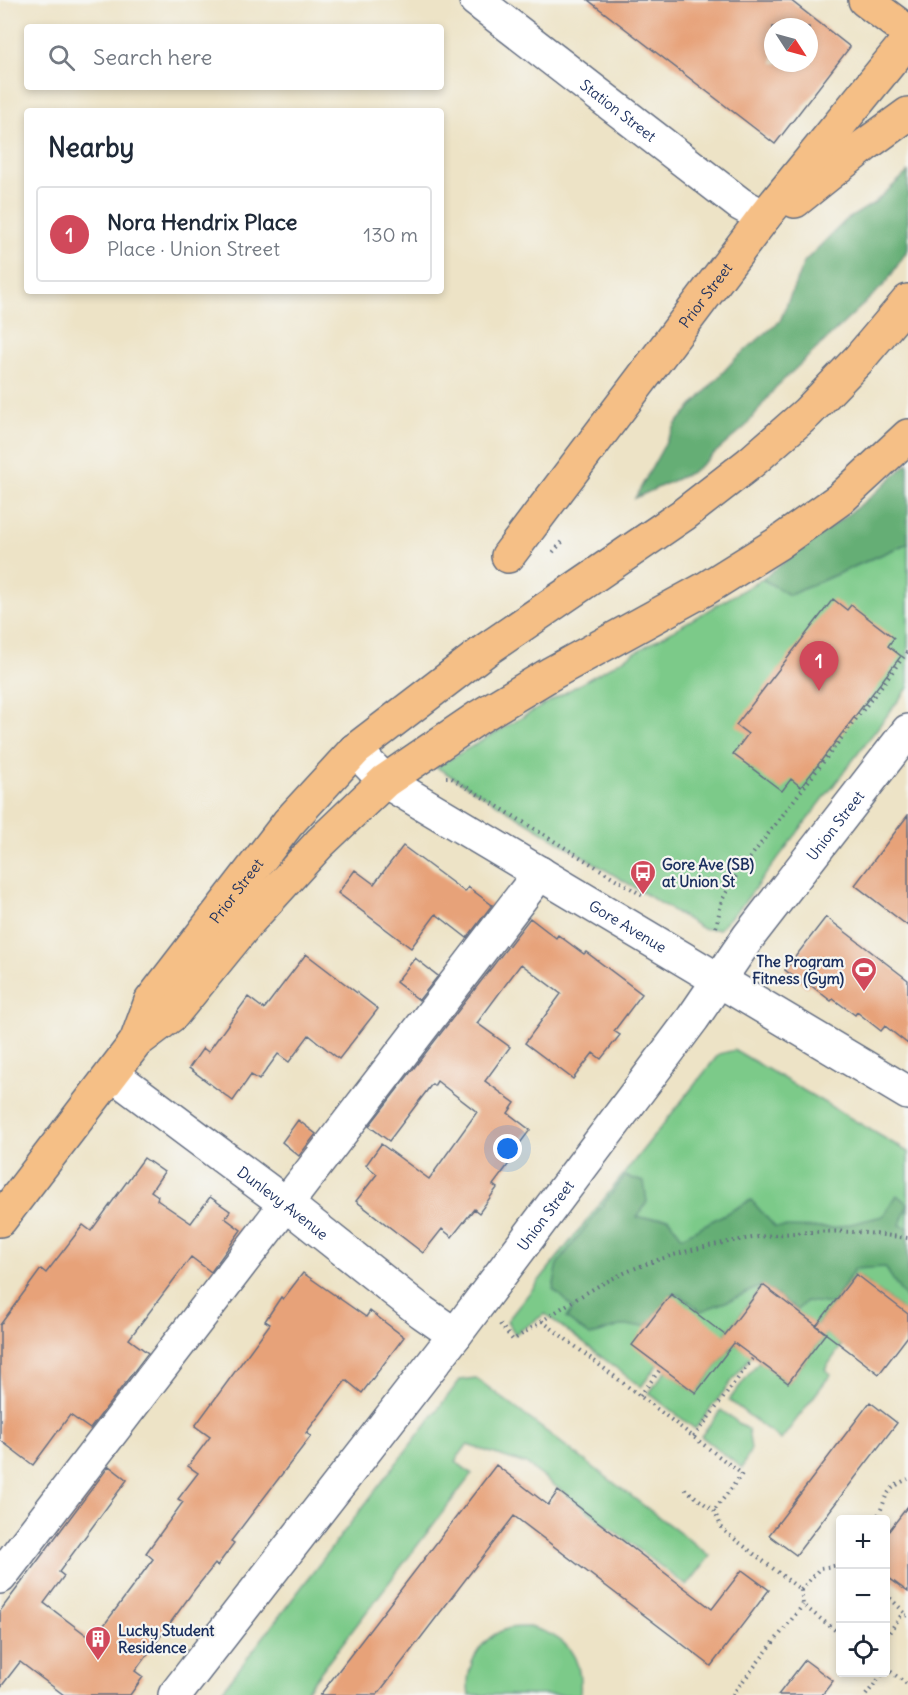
<!DOCTYPE html>
<meta charset="utf-8">
<style>
:root{--surface:#fff;--page:#f2f2f3;--text:#1f2937;--muted:#747a83;--line:#e0e1e3;--accent:#d1495b}
body{margin:0;font-family:Delius,sans-serif;background:var(--page);color:var(--text)}
.controls{position:absolute;right:18px;bottom:18px;display:grid;overflow:hidden;border-radius:6px;box-shadow:0 3px 9px #0003}
.controls button{width:54px;height:54px;display:grid;place-items:center;padding:0;border:0;border-bottom:2px solid var(--line);background:var(--surface);color:var(--text);font:30px sans-serif}
.compass{position:absolute;left:764px;top:18px;width:54px;height:54px;border-radius:50%;background:var(--surface);box-shadow:0 3px 9px #0003;rotate:126deg}
.you{position:absolute;left:508px;top:1149px;width:21px;height:21px;margin:-15px;border:4px solid #fff;border-radius:50%;background:#1a73e8;box-shadow:0 0 0 9px #1a73e833}
.badge{display:grid;place-items:center;width:39px;height:39px;border-radius:50%;background:var(--accent);color:#fff;font-size:20px;font-weight:700}
.pin{position:absolute;translate:-50% -50px;filter:drop-shadow(0 2px 3px #0008)}
.pin::after{content:'';position:absolute;top:32px;width:21px;height:18px;background:inherit;clip-path:polygon(0 0,100% 0,50% 100%)}
.list{margin:0;padding:0;list-style:none}
h2{display:flex;justify-content:space-between;align-items:center;height:78px;margin:0;padding:0 24px;font-size:26px}
h2 small{font-size:20px;font-weight:400;color:var(--muted)}
.list li{display:grid;grid-template-columns:39px 1fr auto;gap:18px;align-items:center;box-sizing:border-box;height:96px;margin:0 12px 12px;padding:0 12px;border:2px solid var(--line);border-radius:6px}
.list b{display:block;font-size:22px;white-space:nowrap}
.list p{margin:0;font-size:20px;white-space:nowrap;color:var(--muted)}
.list em{font-size:20px;font-style:normal;color:var(--muted)}
.icon{flex:none;width:33px;height:33px;fill:none;stroke:currentColor;stroke-width:2;stroke-linecap:round;stroke-linejoin:round}
.map{position:relative;flex:none;width:908px;height:1695px;overflow:hidden}
.search{position:absolute;background:var(--surface);box-shadow:0 3px 9px #0003;left:24px;top:24px;width:420px;height:66px;display:flex;align-items:center;gap:15px;box-sizing:border-box;padding:0 21px;border-radius:6px;color:var(--muted);font-size:22px}
.panel{position:absolute;background:var(--surface);box-shadow:0 3px 9px #0003;left:24px;top:108px;width:420px;height:186px;border-radius:6px}
.map>svg:first-child{display:block}
.green{fill:#7cca89;stroke:#4c7c74;stroke-width:1.5}
.forest{fill:#65ae75;stroke:#406e6a;stroke-width:1.5}
.building{fill:#e7a279;fill-rule:evenodd}
.lines{fill:none;stroke-linecap:round;stroke-linejoin:round}
.minor-casing{stroke:#646e82;stroke-width:36}
.major-casing{stroke:#646e82;stroke-width:36}
.path{stroke:#646e82;stroke-width:4;stroke-dasharray:1.5 4.5;stroke-linecap:butt}
.minor{stroke:#fff;stroke-width:33}
.major{stroke:#f5bf86;stroke-width:33}
.labels{text-anchor:middle;dominant-baseline:central;stroke-width:4.5;stroke-linejoin:round;paint-order:stroke}
.street-label{font-size:15px;fill:#1b2f5e;stroke:#f6f6f2}
.poi-label{font-size:15px;font-weight:bold;fill:#1b2f5e;stroke:#f6f6f2;text-anchor:start}
</style>
<div class="map">
<svg width="908" height="1695" viewBox="0 0 908 1695">
<rect width="100%" height="100%" fill="#f6f6f2"/>
<filter id="ink" filterUnits="userSpaceOnUse"><feTurbulence type="fractalNoise" baseFrequency=".0167" numOctaves="2"/><feDisplacementMap in="SourceGraphic" scale="12" xChannelSelector="R" yChannelSelector="G"/><feConvolveMatrix kernelMatrix="1 2 1 2 8 2 1 2 1" color-interpolation-filters="sRGB"/></filter>
<filter id="wash" filterUnits="userSpaceOnUse"><feTurbulence type="fractalNoise" baseFrequency=".008" numOctaves="4" result="noise"/><feDisplacementMap in="SourceGraphic" scale="24" xChannelSelector="R" yChannelSelector="G"/><feGaussianBlur stdDeviation="1.35" result="paint"/><feColorMatrix in="noise" values="0 0 0 0 0 0 0 0 0 0 0 0 0 0 0 0 0 1.4 0 .05"/><feComposite in="paint" operator="in"/></filter>
<g filter="url(#wash)">
<rect width="100%" height="100%" fill="#ede3c6"/>
<path class="green" d="M908 543V688L743 904 719 929H703L436 767 762 579 790 595Z
M735 1050 908 1152V1314L856 1274 816 1326 763 1285 725 1335 658 1364 641 1387 545 1314 515 1334 507 1321 719 1054Z
M826 1333 842 1345 825 1369 831 1374 781 1440 729 1400 759 1361 788 1383Z
M734 1343 752 1355 695 1429 649 1393 666 1370 696 1393Z
M476 1378 710 1556 687 1586 526 1464 467 1445 455 1461 472 1474 303 1695H219L460 1380Z
M721 1410 748 1430 751 1449 742 1468 701 1436Z
M529 1627C567 1636 583 1656 580 1695H469C464 1666 480 1636 510 1628 516 1627 523 1627 529 1627Z"/>
<path class="forest" d="M908 172V249L886 283 775 388 746 426 694 471 635 498 676 424 735 359 780 321 804 262 846 220 874 203Z
M908 463V543L789 595 762 579 872 496Z
M625 1176 644 1182 647 1202 637 1218H668L682 1237 751 1200 775 1227 834 1228 883 1216 897 1195 908 1204 900 1225 908 1228V1303L885 1267 854 1269 833 1304 806 1301 797 1310 763 1285 731 1300 701 1311 680 1295 671 1294 647 1326H620L590 1336 566 1318 573 1308 553 1289 558 1263Z"/>
<g id="blocks">
<path class="building" d="M588 0H790L850 47 775 144ZM773 27H809V63H773Z
M833 599 847 610 851 605 894 638 888 646 901 656 801 787 791 779 782 791 733 754 748 734 736 725Z
M908 815V926L855 885Z
M403 846 465 892 468 887 492 905 467 938 436 914 411 948 338 893 355 870 374 884Z
M826 917 908 980V1044L885 1026 881 1031 857 1012 855 1015 833 999 831 1001 809 984 807 987 785 970Z
M530 918 556 938 558 935 584 954 586 952 642 994 614 1031 620 1035 601 1059 593 1053 573 1079 525 1043 561 994 521 964 477 1023 510 1047 485 1081 515 1103 508 1113 530 1130 508 1159 511 1161 493 1185 497 1188 479 1213 474 1209 452 1237 442 1229 423 1253 356 1201 377 1174 366 1165 381 1144 429 1179 477 1112 437 1081 434 1086 432 1084 389 1141 369 1126Z
M306 954 378 1009 339 1059 309 1035 289 1062 278 1054 259 1080 251 1075 233 1101 189 1068 203 1048 208 1052 248 997 264 1009Z
M415 958 438 976 419 1000 396 982Z
M298 1120 316 1134 299 1156 282 1142Z
M144 1158 164 1172 151 1191 158 1196 157 1200 191 1223 210 1197 230 1211 225 1218 241 1230 211 1272 191 1257 129 1339 148 1353 90 1429 70 1415 33 1465 0 1440V1325L41 1269 46 1273 83 1225 91 1231Z
M303 1273 366 1317 370 1311 404 1337 362 1393 346 1380 306 1433 311 1436 231 1541 234 1543 217 1566 215 1564 195 1589 135 1671 143 1677 130 1695H64L20 1662 0 1688V1611L109 1466 127 1480 59 1572 64 1576 44 1603 93 1640 153 1559 146 1553 183 1502 178 1499 198 1473 188 1466 210 1437 195 1426 270 1324 265 1321 281 1297 283 1299Z
M856 1274 908 1314V1336L879 1374 816 1326Z
M763 1285 826 1333 788 1383 734 1343 696 1393 632 1345 671 1294 725 1335Z
M870 1402 897 1423 796 1555 769 1535Z
M496 1465 548 1505 558 1491 712 1609 742 1570 769 1590 711 1666 514 1516 377 1695H320Z
M908 1506V1592L885 1575V1536Z
M805 1660 833 1681 822 1695H778Z"/>
</g>
</g>
<g filter="url(#ink)">
<use href="#blocks" fill-opacity="0" stroke="#646e82" stroke-width="1.5"/>
<g class="lines">
<defs>
<g id="minor">
<path id="s1" d="M476 0 740 204 764 217"/>
<path id="s2" d="M355 750 385 781 908 1093"/>
<path id="s3" d="M112 1074 286 1204 422 1312 455 1335"/>
<path d="M0 1577 540 873"/>
<path id="s4" d="M175 1695 455 1335 693 1018 749 936 908 731"/>
</g>
<g id="major">
<path d="M865 0 908 32"/>
<path d="M795 201 864 146 908 114"/>
<path id="s5" d="M508 556 764 217 908 40"/>
<path id="s6" d="M136 1042 151 1001 288 823 355 750 487 649 683 515 750 463 807 413 859 359 908 301"/>
<path d="M0 1220 136 1042 173 1014 248 922 320 843 385 781 479 717 552 673 705 589 777 544 840 499 908 436"/>
</g>
</defs>
<use href="#minor" class="minor-casing"/>
<use href="#major" class="major-casing"/>
<path class="path" d="M553 552 565 539
M446 777H450L645 897
M716 927 722 900 736 876 908 651
M542 1321 742 1474 714 1511
M500 1324 513 1340C549 1317 583 1292 622 1274 684 1245 786 1228 854 1232 872 1233 890 1236 908 1238
M640 1396 662 1367
M694 1437 754 1357
M685 1489 714 1511 723 1530 801 1590 803 1605 840 1634
M875 1520C889 1500 879 1492 908 1479
M801 1590 820 1568 840 1565
M886 1594 907 1615
M886 1637 900 1617 908 1615
M886 1668 908 1685
M732 1695 803 1605
M866 1695 884 1672"/>
<use href="#minor" class="minor"/>
<use href="#major" class="major"/>
</g>
</g>
<defs>
<symbol id="bus-pin" viewBox="-11 -11 22 30"><path d="M0 17L-7.5 6A9.5 9.5 0 1 1 7.5 6Z" fill="#d1495b" stroke="#f6f6f2"/><path d="M-5-6H5V4H4V6H2V4H-2V6H-4V4H-5ZM-3.5-4V0h7V-4ZM-3.5 1.2v1.5H-2V1.2ZM2 1.2v1.5H3.5V1.2Z" fill="#fff"/></symbol>
<symbol id="stadium-pin" viewBox="-11 -11 22 30"><path d="M0 17L-7.5 6A9.5 9.5 0 1 1 7.5 6Z" fill="#d1495b" stroke="#f6f6f2"/><path d="M0-5a6.5 5 0 1 0 0 10a6.5 5 0 1 0 0-10ZM-3.5-1.8h7v3.6h-7Z" fill="#fff"/></symbol>
<symbol id="building-pin" viewBox="-11 -11 22 30"><path d="M0 17L-7.5 6A9.5 9.5 0 1 1 7.5 6Z" fill="#d1495b" stroke="#f6f6f2"/><path d="M-4-6H4V6H1V3H-1V6H-4ZM-2.5-4.3h1.7v1.8h-1.7ZM.8-4.3h1.7v1.8H.8ZM-2.5-1h1.7V.8h-1.7ZM.8-1h1.7V.8H.8Z" fill="#fff"/></symbol>
</defs>
<g fill-rule="evenodd">
<use href="#bus-pin" x="628" y="858" width="30" height="40"/>
<use href="#stadium-pin" x="849" y="955" width="30" height="40"/>
<use href="#building-pin" x="83" y="1624" width="30" height="40"/>
</g>
<g class="labels">
<g class="street-label">
<text stroke="none"><textPath href="#s1" startOffset="180">Station Street</textPath></text>
<text stroke="none"><textPath href="#s5" startOffset="327">Prior Street</textPath></text>
<text stroke="none"><textPath href="#s4" startOffset="1092">Union Street</textPath></text>
<text stroke="none"><textPath href="#s6" startOffset="183">Prior Street</textPath></text>
<text stroke="none"><textPath href="#s2" startOffset="326">Gore Avenue</textPath></text>
<text stroke="none"><textPath href="#s3" startOffset="214">Dunlevy Avenue</textPath></text>
<text stroke="none"><textPath href="#s4" startOffset="606">Union Street</textPath></text>
</g>
<g class="poi-label">
<text x="662" y="864">Gore Ave (SB)<tspan x="662" dy="17">at Union St</tspan></text>
<text x="844" y="961" text-anchor="end">The Program<tspan x="844" dy="17">Fitness (Gym)</tspan></text>
<text x="118" y="1630">Lucky Student<tspan x="118" dy="17">Residence</tspan></text>
</g>
</g>
</svg>
<div class="controls">
<button>+</button>
<button>−</button>
<button><svg class="icon" aria-label="locate" viewBox="0 0 24 24"><circle cx="12" cy="12" r="6"/><path d="M12 2v4M12 18v4M2 12h4M18 12h4"/></svg></button>
</div>
<svg class="compass" viewBox="-18 -18 36 36"><path d="M0-13l5 13h-10z" fill="#e53935"/><path d="M0 13l5-13h-10z" fill="#747a83"/></svg>
<div class="you"></div>
<div class="pin badge" style="left:819px;top:691px">1</div>
<div class="search"><svg class="icon" aria-label="search" viewBox="0 0 24 24"><circle cx="10" cy="10" r="6"/><path d="M15 15l6 6"/></svg>Search here</div>
<section class="panel">
<h2>Nearby<small></small></h2>
<ul class="list">
<li><span class="badge">1</span><div><b>Nora Hendrix Place</b><p>Place · Union Street</p></div><em>130 m</em></li>
</ul>
</section>
</div>
